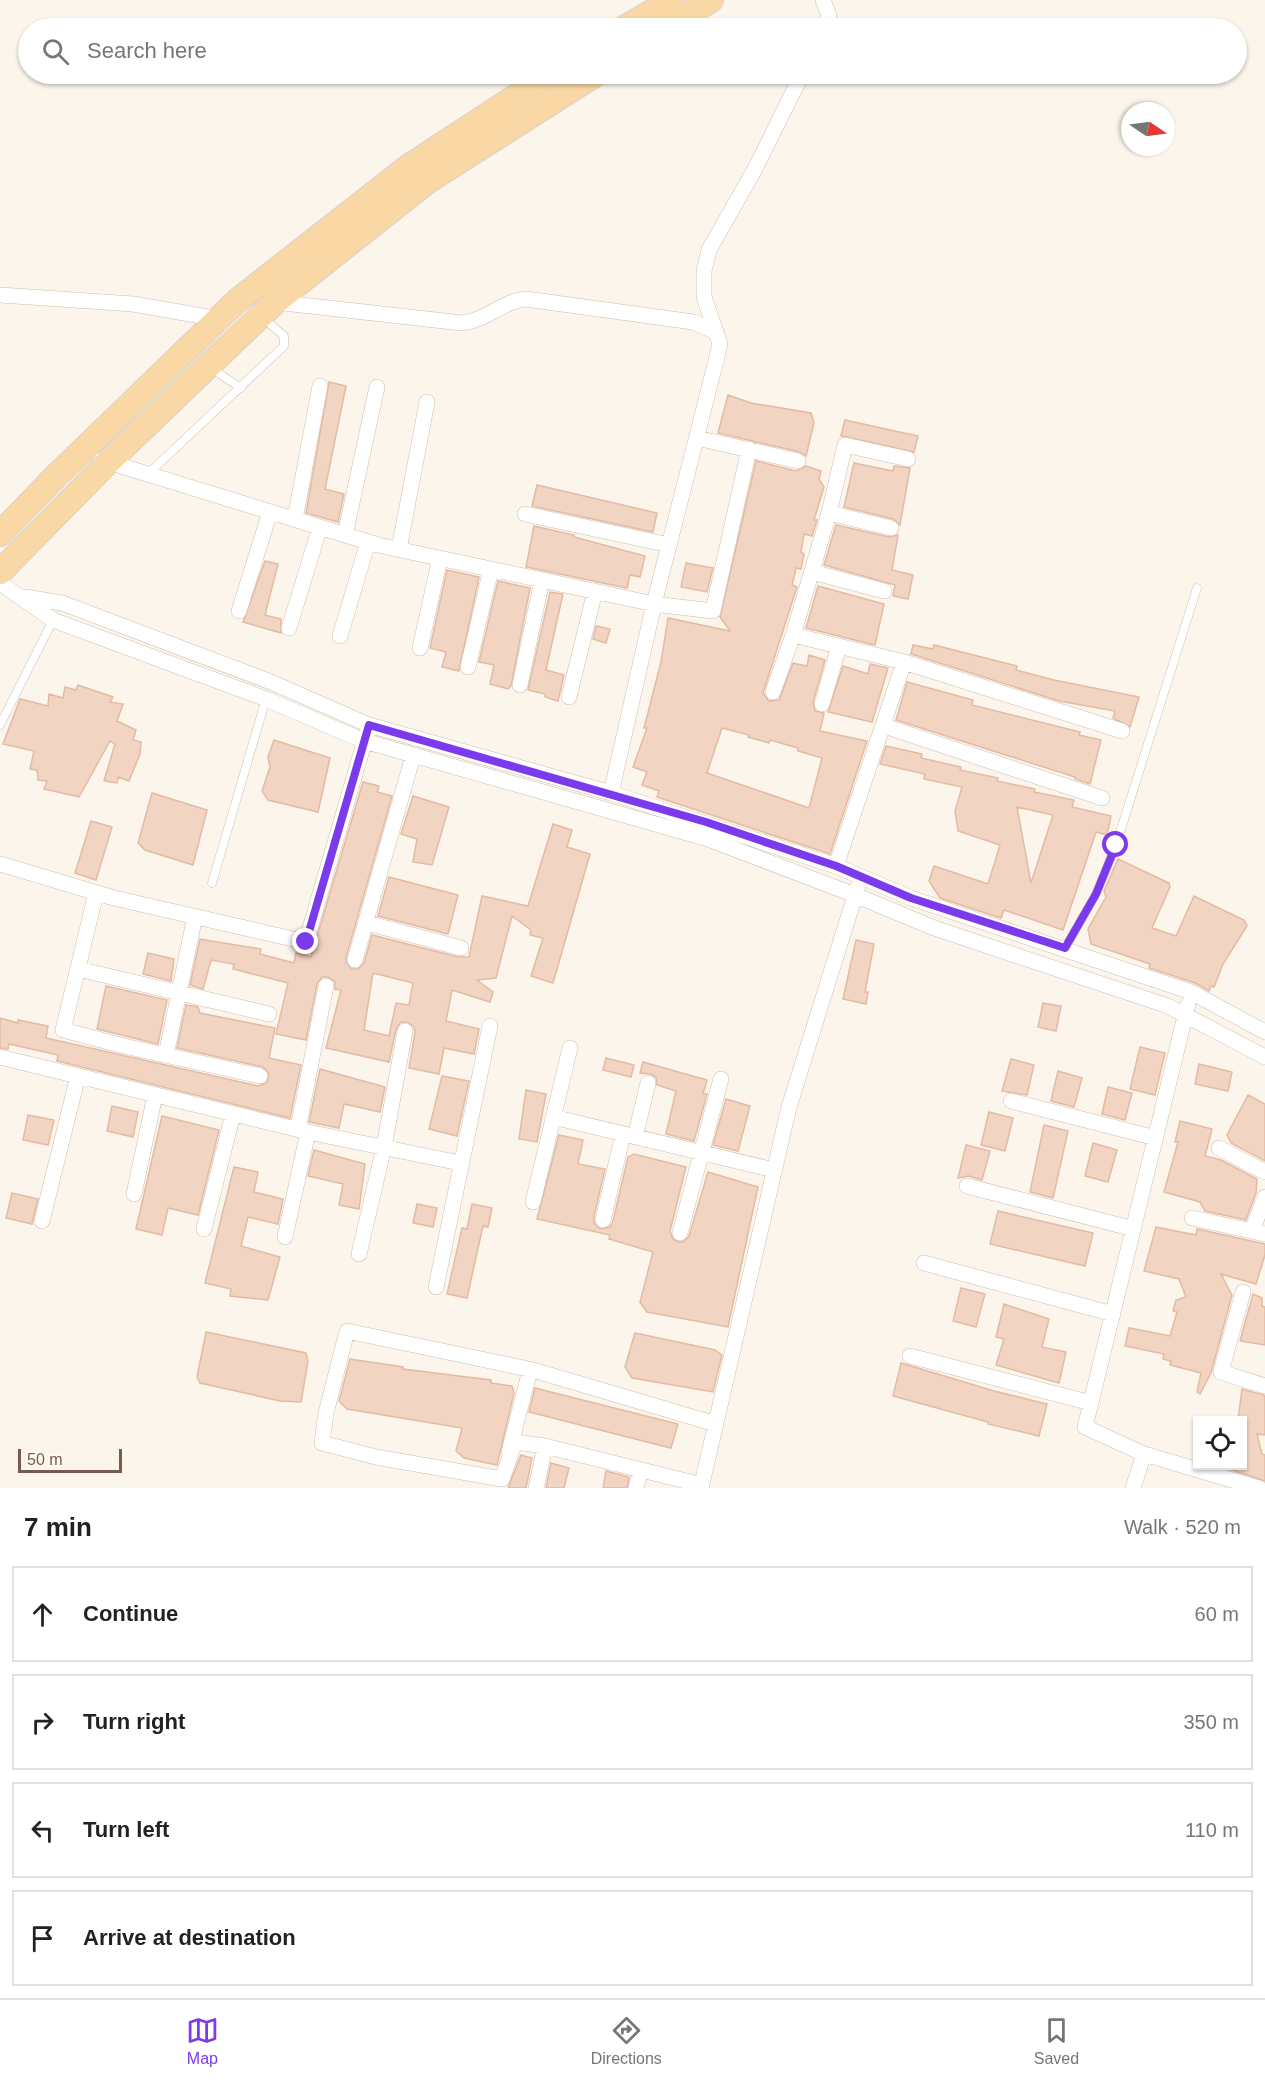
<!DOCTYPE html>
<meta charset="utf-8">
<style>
:root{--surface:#fff;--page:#f2f2f2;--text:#222;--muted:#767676;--line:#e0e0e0;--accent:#7c3aed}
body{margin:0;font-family:Arial,sans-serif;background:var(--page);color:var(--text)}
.controls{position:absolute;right:18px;bottom:18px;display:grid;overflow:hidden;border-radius:0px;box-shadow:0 2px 4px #0004}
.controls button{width:54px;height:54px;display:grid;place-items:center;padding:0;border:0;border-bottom:2px solid var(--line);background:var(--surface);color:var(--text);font:30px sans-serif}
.compass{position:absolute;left:1121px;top:102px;width:54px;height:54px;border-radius:50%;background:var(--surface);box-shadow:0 2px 4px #0004;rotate:103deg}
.scale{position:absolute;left:18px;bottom:15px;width:104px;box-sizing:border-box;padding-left:6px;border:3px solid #785b4d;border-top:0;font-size:16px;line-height:21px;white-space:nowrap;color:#785b4d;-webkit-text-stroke:4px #fff9f2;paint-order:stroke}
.stop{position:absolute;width:18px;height:18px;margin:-14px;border:4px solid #7c3aed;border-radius:50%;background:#fff}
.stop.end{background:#7c3aed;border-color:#fff;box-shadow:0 2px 6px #0008}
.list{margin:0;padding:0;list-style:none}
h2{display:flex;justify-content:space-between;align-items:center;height:78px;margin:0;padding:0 24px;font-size:26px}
h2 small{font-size:20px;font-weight:400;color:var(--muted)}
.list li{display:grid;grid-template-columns:39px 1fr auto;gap:18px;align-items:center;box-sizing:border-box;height:96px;margin:0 12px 12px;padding:0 12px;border:2px solid var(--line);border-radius:0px}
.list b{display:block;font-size:22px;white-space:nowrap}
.list em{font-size:20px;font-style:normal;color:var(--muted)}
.icon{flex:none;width:33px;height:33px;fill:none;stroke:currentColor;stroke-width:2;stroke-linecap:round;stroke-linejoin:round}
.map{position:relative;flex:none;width:1265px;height:1488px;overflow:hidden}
.search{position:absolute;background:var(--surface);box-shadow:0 2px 4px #0004;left:18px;right:18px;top:18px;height:66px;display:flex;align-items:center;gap:15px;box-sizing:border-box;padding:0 21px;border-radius:33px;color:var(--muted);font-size:22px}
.sheet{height:510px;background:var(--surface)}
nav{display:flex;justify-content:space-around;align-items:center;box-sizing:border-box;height:84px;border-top:2px solid var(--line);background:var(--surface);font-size:16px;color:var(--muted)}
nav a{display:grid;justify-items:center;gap:3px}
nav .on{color:var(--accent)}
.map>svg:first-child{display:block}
.building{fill:#f2d4c3;stroke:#e4baa3;stroke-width:1.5;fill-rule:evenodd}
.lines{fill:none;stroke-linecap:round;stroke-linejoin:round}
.service-casing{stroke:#cfbdaf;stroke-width:9}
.minor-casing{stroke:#cfbdaf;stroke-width:16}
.primary-casing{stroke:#d9d1cd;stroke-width:26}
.service{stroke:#fff;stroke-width:8}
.minor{stroke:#fff;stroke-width:15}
.primary{stroke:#f9d8a5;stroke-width:24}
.route{stroke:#7c3aed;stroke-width:8}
</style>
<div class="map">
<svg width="1265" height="1488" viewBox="0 0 1265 1488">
<rect width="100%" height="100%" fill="#fcf5eb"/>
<path class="building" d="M329 382 346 386 325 489 344 494 338 522 306 513Z
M728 395 751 403 811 413 814 423 806 456 800 452 718 433Z
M845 420 918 436 914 452 841 436Z
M756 461 796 471 806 466 821 471 819 479 824 487 814 520H817L812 536 804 534 801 552 804 554 801 569 796 568 792 585 797 587 763 693 769 701 779 700 793 663 807 666 809 655 825 660 813 702 815 711 824 713 820 731 867 741 830 854 657 797 659 791 642 785 647 772 633 767 647 728H644L661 662 668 618 730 631 720 617ZM722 728 749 735 748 737 769 743 770 740 798 748V751L822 758 809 808 707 773Z
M854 463 893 471 894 466 910 468 900 525 893 519 844 507Z
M537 485 657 513 653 532 532 506Z
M836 525 889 537 898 535 892 570 913 575 908 599 893 596 895 585 824 565Z
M534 526 574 535V537L645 556 640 577 630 575 627 588 526 567Z
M265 561 278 564 265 615 281 619V633L243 622Z
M686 563 713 568 707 592 681 587Z
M447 570 479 577 459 671 442 667 446 652 430 648Z
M498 581 530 588 511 686 508 689 490 684 494 665 479 662Z
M818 586 884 604 875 645 806 628Z
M550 592 563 594 546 670 564 675 558 701 545 697V694L528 690Z
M596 626 610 629 606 643 593 639Z
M913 645 933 649 934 645 1017 666 1016 670 1054 680 1139 697 1130 727 1113 718 1115 711 1059 701 911 654Z
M870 664 888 668 872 722 828 712 843 666 868 674Z
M907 682 973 700 972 705 1080 732 1079 735 1101 740 1090 784 1075 779V777L896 720Z
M78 685 113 697 110 702 123 704 117 721 136 730 133 740 141 742 140 754 129 781 118 777 117 783 104 781 115 744 110 741 79 797 44 789 47 781 38 780 37 770 30 769 34 751 3 744 20 699 48 706 49 694 63 698 65 687 76 690Z
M274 740 330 758 318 812 268 800 262 791 270 767 268 757Z
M886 746 922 754 921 758 961 767 960 770 998 778 997 781 1035 789 1034 792 1074 800 1072 807 1111 816 1107 835 1096 832 1063 930 1004 910 1001 918 940 898 929 881 934 866 988 884 1000 845 958 831 955 811 962 787 924 779 925 774 880 764ZM1017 807 1053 815 1031 883Z
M363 782 379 786 377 792 392 796 346 957V963L352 969H358L364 963 372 935 458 957H469L482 896 528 906 553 824 572 830 567 847 590 854 553 983 531 976 543 938 530 935 531 930 512 916 496 978 477 980 493 992 490 1002 452 990 446 1021 479 1029 474 1054 444 1048 439 1074 409 1068 415 1032 414 1027 407 1022H401L396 1029 389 1062 326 1048 341 990 335 989V982L328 977H322L317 984 306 1040 276 1034 288 983 233 969 234 964 211 960 203 989 190 985 200 939 261 949 260 954 294 963 296 953 311 957ZM373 973 413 983 409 1005 396 1003 389 1036 364 1030Z
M152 793 207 810 193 865 145 850 138 843Z
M413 796 449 807 432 865 413 862 417 839 401 834Z
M91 821 112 827 96 880 75 873Z
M1118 859 1169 883 1170 887 1152 928 1176 936 1194 896 1244 920 1247 926 1223 964 1214 987 1211 986 1209 991 1195 983 1149 968 1150 964 1091 944 1088 929 1106 897 1104 891Z
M389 877 458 895 448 934 378 916Z
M856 940 874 944 865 992H868L866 1004 843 999Z
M148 953 174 959 171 981 143 974Z
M106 986 167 1000 158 1044 97 1029Z
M1043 1003 1061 1006 1056 1031 1038 1027Z
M186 1005 198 1007 200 1013 275 1028 269 1058 301 1065 290 1118 57 1061 58 1055 9 1044 8 1049 0 1048V1018L18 1023V1020L48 1026 46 1038 258 1086 267 1083 269 1074 263 1067 177 1048Z
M1140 1047 1165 1053 1155 1095 1130 1089Z
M606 1058 634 1065 631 1077 603 1070Z
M1011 1059 1034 1065 1027 1095 1002 1091Z
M643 1062 707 1080 703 1094H707L694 1141 666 1134 676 1091 657 1085 656 1077 651 1074 640 1073Z
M1199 1064 1232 1072 1228 1091 1195 1084Z
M320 1069 385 1087 380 1112 344 1104 339 1128 309 1122Z
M1058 1071 1082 1078 1074 1107 1051 1101Z
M442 1076 469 1081 457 1136 429 1129Z
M1108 1087 1132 1093 1125 1120 1102 1114Z
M526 1090 546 1094 537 1142 519 1139Z
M1248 1095 1265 1104V1161L1231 1143 1227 1135Z
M726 1099 750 1106 738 1151 713 1145Z
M112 1106 138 1112 133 1137 107 1131Z
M989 1112 1013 1118 1005 1151 981 1145Z
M28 1115 54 1120 48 1145 23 1140Z
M162 1116 219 1130 198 1215 168 1208 162 1235 136 1229Z
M1180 1121 1212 1129 1205 1156 1221 1160 1257 1179 1256 1193 1246 1220 1205 1211 1200 1202 1164 1192 1178 1142H1175Z
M1044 1125 1068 1131 1053 1198 1030 1192Z
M559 1135 583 1140 578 1164 605 1169 594 1216V1223L600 1229 610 1227 613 1221 628 1157 634 1154 686 1167 670 1231 673 1239 678 1242H683L689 1236 708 1172 758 1187 728 1327 647 1312 640 1302 653 1252 609 1239 610 1235 537 1219Z
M1093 1143 1117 1150 1108 1182 1085 1176Z
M966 1145 990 1151 982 1180 969 1176 958 1178Z
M314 1150 365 1164 359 1209 339 1205 343 1184 308 1176Z
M234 1167 258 1172 254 1192 283 1199 278 1224 248 1217 241 1246 280 1257 268 1300 230 1296 231 1289 205 1283Z
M12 1193 38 1199 32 1224 6 1218Z
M417 1204 437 1208 433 1227 413 1223Z
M472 1204 492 1208 488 1227 483 1226 467 1298 447 1294 462 1228 467 1229Z
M998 1211 1093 1233 1085 1266 990 1244Z
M1156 1227 1196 1235 1197 1229 1265 1244V1255L1256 1284 1221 1274 1232 1295 1211 1373 1200 1394 1197 1392 1201 1373 1170 1365 1171 1361 1163 1359 1164 1354 1125 1346 1129 1328 1170 1336 1177 1312 1173 1311 1176 1300 1186 1297 1179 1279 1144 1271Z
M961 1288 985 1294 976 1327 953 1321Z
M1253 1294 1262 1298V1306L1265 1307V1345L1240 1341Z
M1004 1304 1049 1319 1042 1347 1066 1352 1059 1383 996 1365 1004 1339 996 1337Z
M206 1332 306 1353 308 1361 301 1402 280 1401 200 1383 197 1377Z
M635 1333 715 1350 722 1355 713 1392 632 1378 625 1367Z
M350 1359 403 1367V1369L491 1380V1383L512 1386 514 1393 497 1465 464 1458 456 1451 462 1428 347 1409 339 1401Z
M901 1363 994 1391 1047 1404 1039 1436 988 1424V1422L893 1396Z
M535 1388 678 1424 671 1448 529 1412Z
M1242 1389 1264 1395 1265 1399V1435L1257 1434 1262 1454 1265 1455V1481L1220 1466H1242V1420H1238Z
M521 1455 532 1458 526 1488H508Z
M551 1463 569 1468 564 1488H546Z
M606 1471 629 1477 627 1488H603Z"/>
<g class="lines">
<defs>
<path id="service" d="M209 367 241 388
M148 474 284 346V336L264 319
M0 725 53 620
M212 883 266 699
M1065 948 1096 894 1116 845 1197 588"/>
<path id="minor" d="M823 0 829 15 825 28
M0 295 133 304 219 319
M275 302 462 323C486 321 502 301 526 299L693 322 716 332 720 344 716 361 654 604 713 611 749 449
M716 332 704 297V271L709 250 756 167 802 74
M697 438 798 461
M102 460 378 545 654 604 611 793
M829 513 891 528
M525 514 669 545
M295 519 320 386
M345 535 377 387
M399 549 427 402
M812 572 884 591
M0 583 53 620 266 699 364 741 708 839 855 895 934 928 1168 1006 1265 1057
M25 597 62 603 271 682 369 725 611 793 836 866 911 898 1191 992 1265 1032
M239 611 270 512
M289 628 320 527
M340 636 368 542
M420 648 440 558
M904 662 793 635 829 513 845 445 908 459
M468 667 491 569
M520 685 542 580
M773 692 793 635
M569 697 595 591
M822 704 839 646
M884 726 1102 798
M0 864 114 898 306 942 367 733
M836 866 904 662 1122 731
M96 893 63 1030 124 1046 260 1076
M367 923 461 948
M355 960 413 756
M78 969 269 1014
M1188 1004 1085 1427 1144 1454 1259 1488
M166 1055 195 916
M0 1057 308 1132 460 1163
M1011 1101 1156 1138
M553 1117 774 1170
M298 1129 326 986
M635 1137 648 1083
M1219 1148 1265 1172
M967 1186 1134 1229
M134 1194 155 1095
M533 1202 570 1048
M1192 1218 1265 1234
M603 1220 623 1134
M42 1221 78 1076
M204 1229 233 1114
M1252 1231 1265 1197
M680 1233 721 1079
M285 1237 308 1132
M359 1254 384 1147 405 1031
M924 1263 1113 1314
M436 1287 490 1026
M1243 1292 1221 1372 1265 1386
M910 1356 1091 1403
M509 1452 530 1370
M702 1485 545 1446 515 1442 502 1479 376 1457 322 1443 326 1413 347 1331 533 1370 716 1424
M536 1488 545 1446
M636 1488 641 1470
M701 1488 789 1107 858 886
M1133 1488 1144 1454"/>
<path id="primary" d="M624 28 672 0
M666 28 711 0
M0 534 56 476 238 300 408 167 550 74
M0 572 107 463 275 302 428 181 596 74"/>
</defs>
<use href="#service" class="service-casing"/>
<use href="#minor" class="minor-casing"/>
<use href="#primary" class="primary-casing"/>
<use href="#service" class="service"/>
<use href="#minor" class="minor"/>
<use href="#primary" class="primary"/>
</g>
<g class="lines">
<path class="route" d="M306 942 369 725 706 822 836 866 911 898 1065 948 1096 894 1116 845"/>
</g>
</svg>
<div class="controls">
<button><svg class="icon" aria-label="locate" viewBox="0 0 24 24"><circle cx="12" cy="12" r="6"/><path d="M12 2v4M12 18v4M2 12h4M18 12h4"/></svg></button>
</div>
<svg class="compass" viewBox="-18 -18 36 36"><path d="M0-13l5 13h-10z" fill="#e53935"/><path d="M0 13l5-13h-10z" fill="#767676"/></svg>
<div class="scale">50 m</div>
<div class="stop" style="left:1116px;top:845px"></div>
<div class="stop end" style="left:306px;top:942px"></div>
<div class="search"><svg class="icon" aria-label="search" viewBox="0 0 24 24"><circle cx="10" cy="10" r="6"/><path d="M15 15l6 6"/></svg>Search here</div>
</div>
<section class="sheet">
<h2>7 min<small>Walk · 520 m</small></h2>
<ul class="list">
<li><svg class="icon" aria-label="ahead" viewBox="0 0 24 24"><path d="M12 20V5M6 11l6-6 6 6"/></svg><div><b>Continue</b></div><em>60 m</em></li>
<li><svg class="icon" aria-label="right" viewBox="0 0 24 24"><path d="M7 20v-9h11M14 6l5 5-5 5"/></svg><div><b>Turn right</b></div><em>350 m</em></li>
<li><svg class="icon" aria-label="left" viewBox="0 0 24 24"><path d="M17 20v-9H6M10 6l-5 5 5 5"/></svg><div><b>Turn left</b></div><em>110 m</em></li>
<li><svg class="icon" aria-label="arrive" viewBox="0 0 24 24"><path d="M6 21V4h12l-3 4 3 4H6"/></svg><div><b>Arrive at destination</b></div></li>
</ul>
</section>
<nav>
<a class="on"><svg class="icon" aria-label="map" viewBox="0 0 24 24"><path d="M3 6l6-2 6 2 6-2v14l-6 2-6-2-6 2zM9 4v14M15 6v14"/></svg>Map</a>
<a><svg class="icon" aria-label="directions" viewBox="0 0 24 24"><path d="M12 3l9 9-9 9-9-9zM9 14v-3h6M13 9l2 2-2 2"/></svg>Directions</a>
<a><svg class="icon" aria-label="saved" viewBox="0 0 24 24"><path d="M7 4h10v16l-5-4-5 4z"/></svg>Saved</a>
</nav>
